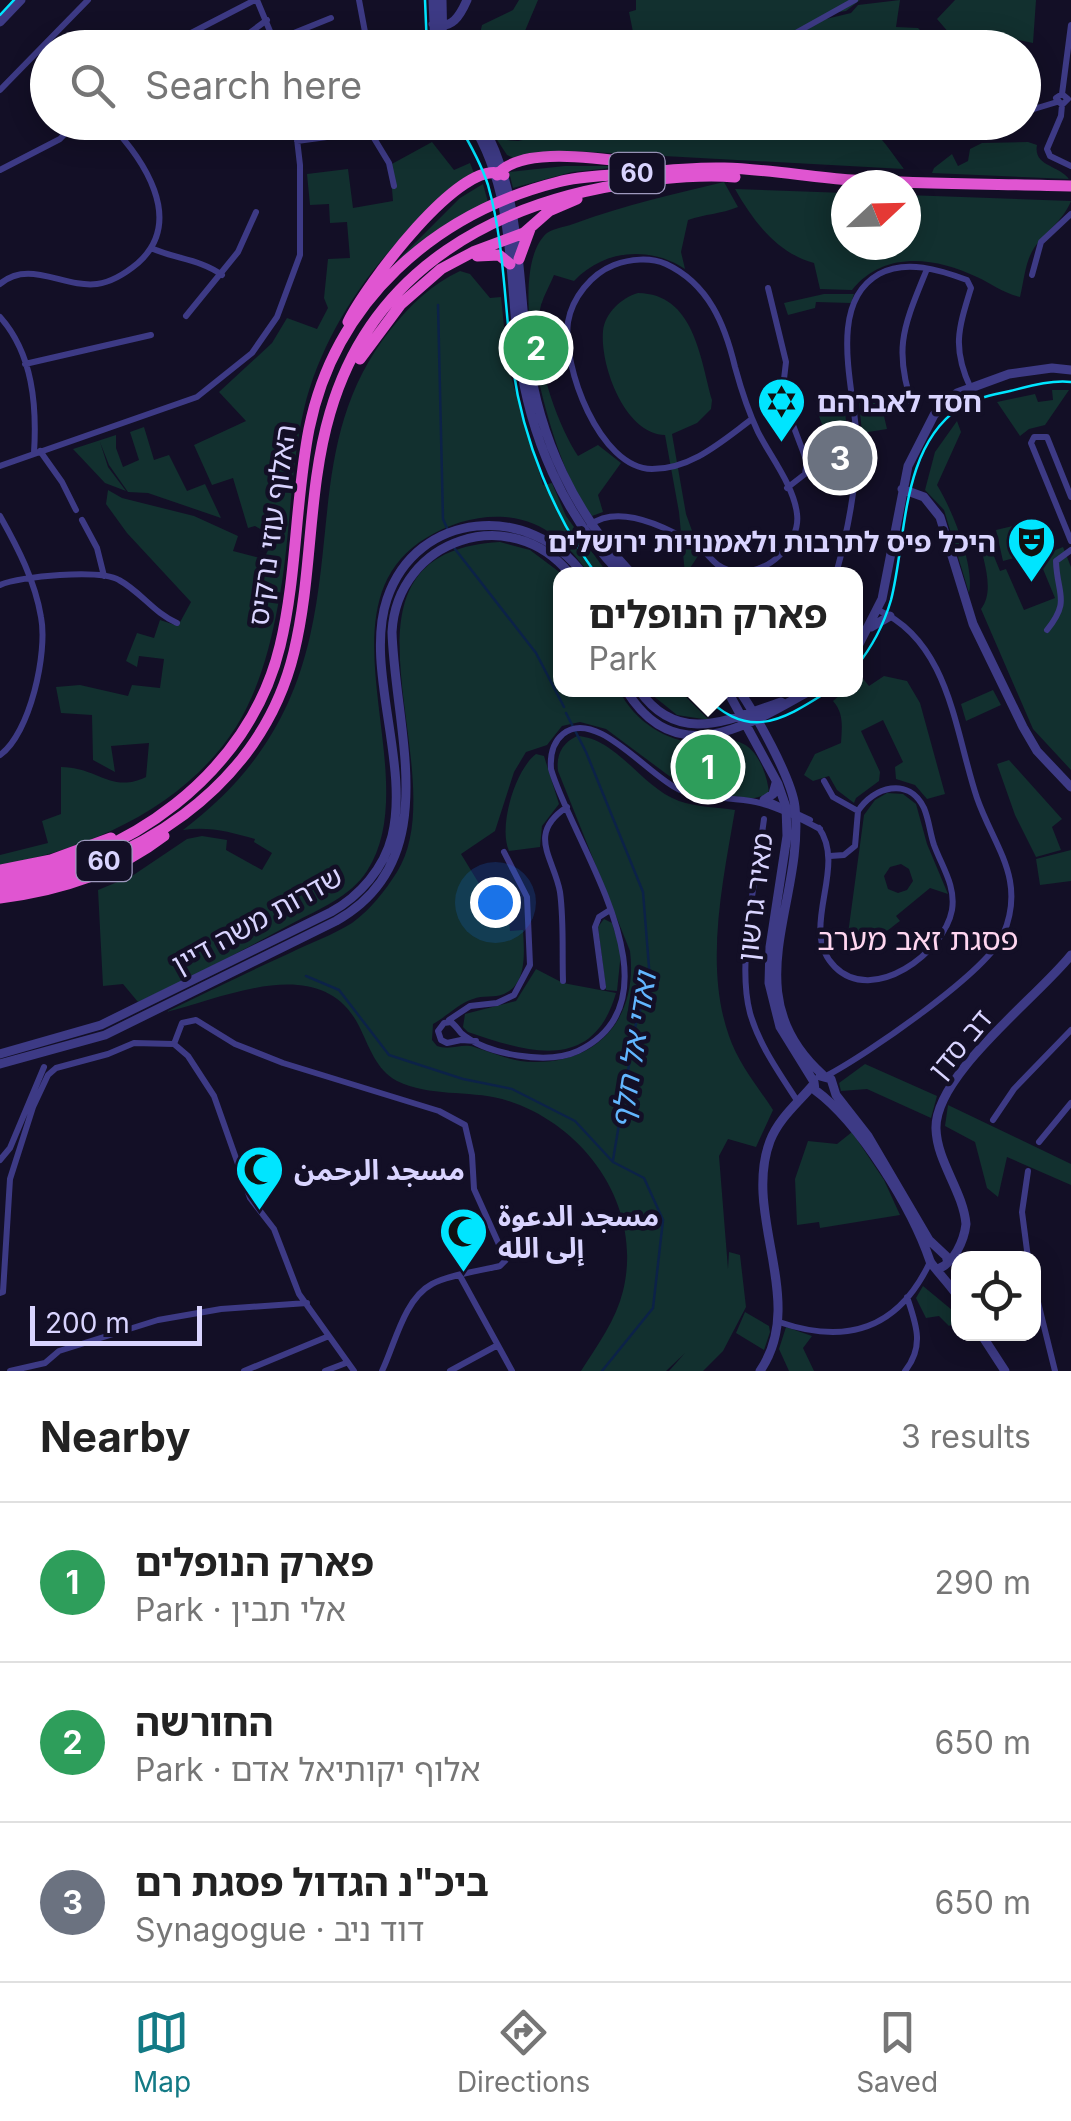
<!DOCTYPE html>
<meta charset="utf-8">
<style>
:root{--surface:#fff;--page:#f2f2f2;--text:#222;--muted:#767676;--line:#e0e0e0;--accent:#137a85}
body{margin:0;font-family:Inter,"Noto Sans Arabic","Noto Sans Hebrew",sans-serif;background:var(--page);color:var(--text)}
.controls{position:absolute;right:30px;bottom:30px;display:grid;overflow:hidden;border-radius:20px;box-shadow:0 5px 25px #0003}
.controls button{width:90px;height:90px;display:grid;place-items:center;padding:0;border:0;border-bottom:2px solid var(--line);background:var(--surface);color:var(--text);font:50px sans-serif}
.compass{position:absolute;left:831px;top:170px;width:90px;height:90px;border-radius:50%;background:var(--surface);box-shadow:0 5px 25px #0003;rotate:68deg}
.scale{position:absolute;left:30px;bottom:25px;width:172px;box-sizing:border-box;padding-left:10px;border:5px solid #d9d4ff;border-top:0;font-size:28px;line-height:35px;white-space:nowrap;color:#d9d4ff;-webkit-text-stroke:8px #130f26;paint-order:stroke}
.you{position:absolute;left:495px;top:902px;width:35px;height:35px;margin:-25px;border:8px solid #fff;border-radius:50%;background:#1a73e8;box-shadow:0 0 0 15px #1a73e833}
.badge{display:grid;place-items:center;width:65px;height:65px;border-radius:50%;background:var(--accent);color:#fff;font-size:32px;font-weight:700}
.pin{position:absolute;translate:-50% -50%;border:5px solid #fff;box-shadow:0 2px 10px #0006}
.popup{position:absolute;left:553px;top:567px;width:310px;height:130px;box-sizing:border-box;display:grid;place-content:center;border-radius:20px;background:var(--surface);filter:drop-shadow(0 2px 8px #0005);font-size:32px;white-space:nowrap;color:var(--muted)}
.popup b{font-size:38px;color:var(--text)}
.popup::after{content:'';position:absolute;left:50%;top:100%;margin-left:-20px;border:20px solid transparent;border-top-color:var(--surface)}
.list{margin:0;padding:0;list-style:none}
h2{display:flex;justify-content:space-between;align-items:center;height:130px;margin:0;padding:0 40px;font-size:42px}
h2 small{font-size:32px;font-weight:400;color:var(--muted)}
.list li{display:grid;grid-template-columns:65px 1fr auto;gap:30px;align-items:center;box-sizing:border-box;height:160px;padding:0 40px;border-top:2px solid var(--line)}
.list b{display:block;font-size:38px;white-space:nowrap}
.list p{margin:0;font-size:32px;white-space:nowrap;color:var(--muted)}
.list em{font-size:32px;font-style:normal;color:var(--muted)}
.icon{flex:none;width:55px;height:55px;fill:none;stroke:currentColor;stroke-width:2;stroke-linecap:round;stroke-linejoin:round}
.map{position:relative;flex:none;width:1071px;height:1371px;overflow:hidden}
.search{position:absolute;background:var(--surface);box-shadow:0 5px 25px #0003;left:30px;right:30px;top:30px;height:110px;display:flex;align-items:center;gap:25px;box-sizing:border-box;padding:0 35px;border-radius:55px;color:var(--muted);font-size:38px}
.sheet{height:610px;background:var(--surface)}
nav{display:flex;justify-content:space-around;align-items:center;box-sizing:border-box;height:140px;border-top:2px solid var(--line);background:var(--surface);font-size:28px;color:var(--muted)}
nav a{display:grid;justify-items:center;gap:5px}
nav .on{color:var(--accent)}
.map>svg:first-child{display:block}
.green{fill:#12302f;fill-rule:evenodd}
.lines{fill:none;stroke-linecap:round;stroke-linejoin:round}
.stream{stroke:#0c2248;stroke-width:2.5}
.minor{stroke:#3d3a85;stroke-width:6}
.tertiary{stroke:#3d3a85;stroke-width:9}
.trunk{stroke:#e055d1;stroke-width:11}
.tram{stroke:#00e5ff;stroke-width:2.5}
.labels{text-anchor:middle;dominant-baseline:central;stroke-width:9;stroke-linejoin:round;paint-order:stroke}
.shield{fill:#130f26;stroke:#9e99be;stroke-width:2.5}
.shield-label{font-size:25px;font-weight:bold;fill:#d9d4ff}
.poi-label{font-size:28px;font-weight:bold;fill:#d9d4ff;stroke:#130f26;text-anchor:start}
.street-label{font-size:28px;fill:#d9d4ff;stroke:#130f26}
.neighbourhood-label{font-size:30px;fill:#ffd6f0;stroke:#130f26}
.water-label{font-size:30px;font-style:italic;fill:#62b6ff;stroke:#130f26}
</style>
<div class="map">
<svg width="1071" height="1371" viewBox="0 0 1071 1371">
<rect width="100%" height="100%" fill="#130f26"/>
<path class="green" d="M519 0H538L522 38 526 47H477L482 25 513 10Z
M636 0H860L846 11 831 13 826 19 851 13 858 5 900 0 896 27 918 28 935 46 950 34 937 19 955 0H1036L1033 43 1009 38 995 48 877 47 873 36 848 43V47H636L629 12 636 10Z
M749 122 766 130C792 122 850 113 874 132 885 141 895 158 904 169L573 151 516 159 507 155 486 123H494L506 140 518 141 560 132 558 123H666L684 129 718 123Z
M432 142 454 170 470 163 474 173C450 186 431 209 411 228 362 276 320 342 304 409 289 473 291 541 278 605 270 648 259 690 236 727 186 806 89 850 0 865V855L48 843 42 821 61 814V767C97 767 112 794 146 777L149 743 111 746 115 772 93 760 92 715 61 713 56 687 80 685 128 696 132 685 160 688 164 659 139 656 137 667 126 661 137 633 154 638 160 620 178 626 191 602 127 533 106 504 108 490 122 498 194 516 238 536 233 551 264 559 274 537 255 526 248 528 233 478 212 485 194 445 246 421 219 392 272 343 287 318 317 329 328 308 324 298 328 259 350 258 347 222 330 223 329 204 310 205 307 174 348 169 353 208 393 201 390 165Z
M1028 142 1037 145C1033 166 1059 165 1069 179L932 173 934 168 952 154 958 166 968 161 970 149 982 143Z
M565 166H629L572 172 513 188 509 172Z
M724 182 738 207C721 214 705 214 688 220L681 252 685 269C649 245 603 250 574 281L554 275C550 285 544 295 541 305 530 347 555 421 578 456L598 445 621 463 598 495 603 512 592 516C555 476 499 274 547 233 554 228 569 226 576 223 625 205 674 194 724 182Z
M483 184 488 202 441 228 396 262 460 198Z
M735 189 846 193V245H906V195L1071 201C1063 221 1046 231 1034 248 1025 262 1024 281 1020 297 1003 293 992 284 977 277 935 257 884 250 852 290L820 289 814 263C777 253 753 221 735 189Z
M460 271 470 274 490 298 501 297 508 366 543 485 552 483 566 516 608 574H589C568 544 544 520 505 517 478 515 450 523 426 538 314 606 428 777 367 871 350 897 319 909 293 923 242 951 191 977 138 1002L123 984 103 986 98 890 132 876 187 839 202 836 227 840 226 850 262 870 272 853 254 842 255 839C231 832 208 826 183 830 250 779 291 720 310 636 335 527 315 424 391 329 410 305 432 284 460 271Z
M638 293C694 294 700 357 712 400L711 409 697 423 672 434 686 514 700 553 690 568 692 574H685L679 512 665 435C625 434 600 366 603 331 605 313 621 298 638 293Z
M824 294H854L851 303 816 302 815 308 788 315 784 303Z
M1052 390H1069L1045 425 1029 429 1020 436 997 402 1035 394 1038 402 1053 400Z
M880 399 887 429 862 433 859 401Z
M844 405 848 436 828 440 817 411Z
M957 421 961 432 937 485C952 509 975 566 969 593L944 510 925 490 935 452Z
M144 427 154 460 169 455 187 491 205 484 221 518 148 493 128 492 109 465 100 442 108 467 126 491 105 483 73 449 116 435V448L123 467 139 460 130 432Z
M829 447 831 468 849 471 848 484 812 477 816 465 813 453Z
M1021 524 1023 533 1030 532 1032 539 1025 542 1029 554 1003 561 996 530Z
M984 532 1000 571 1006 569 1024 610 1055 598 1038 557 1063 547 1071 567V770L1033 729 981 609C996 590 982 557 978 535Z
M500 542 530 550 562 574 560 690H619C634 721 666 742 700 743 713 744 727 738 739 742 758 748 768 776 769 794L751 799 684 787 606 729 580 722 562 726 547 745 526 752 514 772 495 831 461 854 497 913 508 906 510 931 523 930C524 950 528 984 504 994 494 998 483 995 473 999 458 1004 446 1017 433 1024L432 1040 437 1046C451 1051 461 1043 474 1047 494 1053 512 1062 534 1062 600 1063 638 1016 630 951L558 771C556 755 562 743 577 736 617 738 641 787 679 801 696 807 717 807 735 810 723 881 704 965 729 1036 738 1063 758 1087 773 1110L756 1147 728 1139 719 1156 728 1269 729 1252 740 1255 746 1307 723 1351 703 1371H669L685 1353 666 1371H581C597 1346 616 1320 623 1291 644 1205 583 1122 502 1099 467 1090 430 1097 397 1081 376 1070 369 1046 359 1026 321 951 225 998 166 1012 207 992 248 972 290 953 310 943 333 935 352 923 370 910 385 891 397 872 459 772 311 552 500 542Z
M860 675 869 686 884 676 907 681 920 703 945 794 927 799 915 785 896 779 895 767 903 762 883 720 861 731 880 772 879 781 856 798 854 803 837 790 829 776 813 781 804 775 815 754 841 743C842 727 844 713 833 701L846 690H856V680Z
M646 690H679L709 720 677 715Z
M993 690 1001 705 966 721 961 704Z
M536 754 544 756 559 804 542 826 540 847 509 851C498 827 515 770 536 754Z
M1009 760 1062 819 1052 827 1061 850 1036 857 1015 815 997 764Z
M887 793 903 794 916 804 927 844 948 894 930 888 896 916 900 921C886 931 873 945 855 944L848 934 864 815 875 800ZM901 864 909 869 913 881 907 890 898 893 888 889 884 876 890 867Z
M1071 850V881L1040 885 1036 859Z
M604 919 612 923 621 952 617 991 606 990 598 927Z
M536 969 563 983 616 993C593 1074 527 1052 468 1032L463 1027 465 1014 516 1001Z
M865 1064 937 1096 931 1118 867 1089 841 1091 839 1083Z
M948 1105 1071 1164V1185L1007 1157 998 1197 987 1188 975 1142 945 1126Z
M852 1132 884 1180 900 1215 820 1228 819 1222 797 1225 795 1179 808 1141 837 1144Z
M923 1286 958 1315V1319L949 1326 939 1316 926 1318 916 1298Z
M745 1312 769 1326 770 1332 764 1350 736 1333Z
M786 1327 812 1336 803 1348 814 1371H789L779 1349Z"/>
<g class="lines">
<path class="stream" d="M438 305 443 519 447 528
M455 549 536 653 564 707
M566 713 586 752 643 892 650 980 636 1023 613 1160
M306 976 339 990 389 1055 463 1079 512 1089 575 1121 613 1162 644 1178 663 1220 653 1308 602 1371"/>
<path class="minor" d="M257 0 277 48
M359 0 368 48
M274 41 331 18
M162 48 255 0
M229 48 267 20
M613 48 624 45 633 48
M778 48 792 35 855 0
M1024 52V51
M0 90 88 0
M1062 94 1068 99 1062 105 1056 98 1062 94 1071 25
M1062 105 1061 116 1047 149 1050 156 1071 166
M1024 112 1057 102
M752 122 760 126 773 122
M865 122 894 129 956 122
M369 130 389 163 394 186
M297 141 364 132 375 122
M0 170 60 139 76 122
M151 248C175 259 200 259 222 275
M1032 275 1041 242 1071 214
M0 284C29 259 63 288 97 284 112 282 126 273 138 263 186 220 143 158 108 122
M768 288 786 362 782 396 807 462 805 474 787 488
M186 316 238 252 256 212
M0 317C33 354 37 406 34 453
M25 364 151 335
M914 410C892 348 904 326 927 269
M40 451 62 482 76 510
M0 466 197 397 252 353 277 317 300 255V165L295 122
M1071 497 1047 437H1034L1031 443 1071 541
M0 516C18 548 35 581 41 617 48 652 30 734 0 755
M82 520 97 548 104 576
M590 525C619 503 668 528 696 545 705 550 710 559 718 565 738 579 765 570 780 555 791 544 799 529 797 514 794 486 770 456 758 432 748 411 741 389 735 367 725 325 709 284 666 264 650 257 630 259 614 265 591 274 572 298 568 322 562 366 599 468 652 469 692 469 722 441 752 419
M836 574C847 534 856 488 857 446 857 396 824 305 879 274 906 259 940 270 967 280L971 288C958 330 952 348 971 389
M0 585C20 576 100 569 119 580 141 592 154 613 177 623
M1047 630C1071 600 1057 595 1056 561L1071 550
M824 781 833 797 858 811
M767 800 810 820
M764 819C757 874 736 961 750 1013 759 1045 780 1074 798 1102
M819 828C848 869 797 930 835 967 873 1005 944 953 952 910 956 886 942 867 934 845 930 833 929 820 924 808 909 776 873 787 858 811L855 846 844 855 830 856
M563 981C562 952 564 921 560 892 554 858 526 834 567 807
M603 987 595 927 599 917 610 910
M449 1020 470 1006 497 1003 514 995 530 965 527 897 504 852
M476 1041 461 1040 447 1043 441 1040 438 1031 444 1023 451 1022C455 1025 458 1029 461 1033 486 1055 548 1065 578 1051 688 998 572 843 551 769 550 756 552 743 563 734 596 707 649 777 680 790 705 799 731 797 756 802 778 807 801 819 820 829
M174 1044 182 1023 196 1020 235 1044 283 1063 439 1111 465 1125 472 1155 474 1189 506 1260 500 1266C479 1271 452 1274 432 1284 404 1299 395 1344 382 1371
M826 1076C865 1056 987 972 1003 935 1027 879 994 847 977 798 955 733 950 642 878 610
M993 1120 1014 1089 1071 1030
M1039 1142 1071 1103
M0 1160 10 1148 44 1067
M1028 1258 1022 1212 1028 1171
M460 1276 512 1371
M1034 1286 1055 1371
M0 1293 3 1292 10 1179 33 1107 48 1075 56 1068 108 1054 134 1043 174 1044 188 1056 214 1096 250 1198 274 1229 299 1294 354 1371
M779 1322C846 1345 898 1330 930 1262
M10 1371 45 1363 59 1351 158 1320 221 1309 307 1303
M244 1371 329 1336
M325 1371 346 1363
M450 1371 496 1346
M905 1371C925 1346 916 1324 907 1297"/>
<path class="tertiary" d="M433 0 435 48
M442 0 443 48
M0 22 21 0
M433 24C452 30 460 16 467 0
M471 122C515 191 509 276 519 354 529 435 564 516 621 574
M481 122C522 193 517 277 528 355 539 438 575 514 632 574
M902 489 924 497 940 517 973 624 1023 727 1037 751 1071 787
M871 627 890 616
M856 650 882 599 908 466 934 415 957 393 1009 374 1052 368 1071 370
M626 690C676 772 749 725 811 690
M639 690C678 746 728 720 781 702
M727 690 778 784 786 807 787 836 770 947 769 983 780 1027 814 1082 815 1090C860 1123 912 1208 930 1261 932 1266 953 1288 958 1297
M739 690C756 715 792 779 795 807 805 903 732 994 823 1075
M764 800 773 794 776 783
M0 1054 101 1025 331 912C360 896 384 868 392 836 410 764 364 667 387 599 417 510 530 502 583 574
M0 1064 105 1035 336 921C445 860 395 732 392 632 397 539 511 501 570 574
M820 1076 831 1079 836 1095 868 1136 929 1240 946 1256 948 1262
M938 1269C954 1263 964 1241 966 1224 963 1191 937 1162 936 1129 934 1075 1038 997 1071 955
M981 1334 1005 1371
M760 1371C808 1301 742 1216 770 1141 779 1118 798 1103 813 1085"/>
<path class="trunk" d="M497 175C523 142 620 162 658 166
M477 256 499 255 510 264
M519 259 530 229
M348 322C364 288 463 153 504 175
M360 359 401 304 441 269 473 252 524 233 549 211 577 199
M0 870 51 860 111 838
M0 879C125 861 249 775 280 646 297 576 295 501 309 429 335 301 435 213 558 182 580 176 603 176 626 174 658 171 691 167 724 168 767 169 809 177 852 180 925 184 998 184 1071 186
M0 889C132 869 261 789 294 652 313 574 307 491 330 413 372 268 497 201 637 182 669 178 703 174 735 177
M0 898C58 891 117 872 164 836"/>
<path class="tram" d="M425 0 427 48
M0 15 14 0
M457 122C469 142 481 163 488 185 505 245 504 307 513 368 523 440 554 516 596 574
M856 667C872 647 884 624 891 600 907 538 900 449 959 408 974 398 993 395 1010 391 1030 386 1050 380 1071 382
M698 690C747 741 777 724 830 690"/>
</g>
<defs>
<symbol id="synagogue-pin" viewBox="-11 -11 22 30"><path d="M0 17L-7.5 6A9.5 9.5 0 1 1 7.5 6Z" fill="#00e5ff" stroke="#130f26"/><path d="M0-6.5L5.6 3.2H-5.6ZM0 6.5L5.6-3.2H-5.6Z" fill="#111"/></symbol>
<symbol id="theatre-pin" viewBox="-11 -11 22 30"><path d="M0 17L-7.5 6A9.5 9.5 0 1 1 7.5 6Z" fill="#00e5ff" stroke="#130f26"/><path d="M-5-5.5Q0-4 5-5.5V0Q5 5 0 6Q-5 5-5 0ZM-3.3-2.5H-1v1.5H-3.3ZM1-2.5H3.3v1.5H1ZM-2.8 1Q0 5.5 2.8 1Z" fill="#111"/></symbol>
<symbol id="mosque-pin" viewBox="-11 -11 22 30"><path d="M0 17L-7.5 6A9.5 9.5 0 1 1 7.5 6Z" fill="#00e5ff" stroke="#130f26"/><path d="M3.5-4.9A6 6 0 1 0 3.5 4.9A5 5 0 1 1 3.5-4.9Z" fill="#111"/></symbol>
</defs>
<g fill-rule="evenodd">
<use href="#synagogue-pin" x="754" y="374" width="55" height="75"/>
<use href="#theatre-pin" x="1004" y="514" width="55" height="75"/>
<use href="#mosque-pin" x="232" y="1142" width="55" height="75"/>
<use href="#mosque-pin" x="436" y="1204" width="55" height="75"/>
</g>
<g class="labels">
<g class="shield">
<rect x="609.5" y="153" width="55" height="40" rx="8"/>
<rect x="76.5" y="841" width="55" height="40" rx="8"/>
</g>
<g class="shield-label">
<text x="637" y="173">60</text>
<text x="104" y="861">60</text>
</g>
<g class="poi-label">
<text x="817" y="402">חסד לאברהם</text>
<text x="996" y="542" text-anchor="end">היכל פיס לתרבות ולאמנויות ירושלים</text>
<text x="294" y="1170">مسجد الرحمن</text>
<text x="498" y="1216">مسجد الدعوة<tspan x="498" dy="32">إلى الله</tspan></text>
</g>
<g class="street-label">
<text transform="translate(272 525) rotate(-82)">האלוף עוזי נרקיס</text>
<text transform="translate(755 897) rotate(-83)">מאיר גרשון</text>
<text transform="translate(257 920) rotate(-29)">שדרות משה דיין</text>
<text transform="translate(960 1044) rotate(-50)">דב סדן</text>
</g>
<g class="neighbourhood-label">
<text x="918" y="939">פסגת זאב מערב</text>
</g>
<g class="water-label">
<text transform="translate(633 1050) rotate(-81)">ואדי אל חלף</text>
</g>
</g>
</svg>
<div class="controls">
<button><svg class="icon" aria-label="locate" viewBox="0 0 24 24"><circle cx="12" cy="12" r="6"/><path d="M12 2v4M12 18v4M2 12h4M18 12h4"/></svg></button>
</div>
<svg class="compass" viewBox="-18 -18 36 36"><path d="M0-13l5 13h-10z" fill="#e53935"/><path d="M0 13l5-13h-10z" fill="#767676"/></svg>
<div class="scale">200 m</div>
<div class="you"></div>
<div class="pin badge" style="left:708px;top:767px;background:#2e9e5b">1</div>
<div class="popup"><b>פארק הנופלים</b>Park</div>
<div class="pin badge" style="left:536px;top:348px;background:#2e9e5b">2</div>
<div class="pin badge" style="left:840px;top:458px;background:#6b7280">3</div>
<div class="search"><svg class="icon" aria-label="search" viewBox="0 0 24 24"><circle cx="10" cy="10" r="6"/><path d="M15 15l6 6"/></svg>Search here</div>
</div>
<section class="sheet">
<h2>Nearby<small>3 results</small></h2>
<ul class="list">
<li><span class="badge" style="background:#2e9e5b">1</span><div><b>פארק הנופלים</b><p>Park · אלי תבין</p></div><em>290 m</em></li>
<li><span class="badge" style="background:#2e9e5b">2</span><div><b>החורשה</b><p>Park · אלוף יקותיאל אדם</p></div><em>650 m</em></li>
<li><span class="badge" style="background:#6b7280">3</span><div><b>ביכ&quot;נ הגדול פסגת רם</b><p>Synagogue · דוד ניב</p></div><em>650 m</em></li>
</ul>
</section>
<nav>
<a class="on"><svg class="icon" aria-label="map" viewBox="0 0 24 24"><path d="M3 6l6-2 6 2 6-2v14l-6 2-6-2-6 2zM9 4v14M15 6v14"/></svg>Map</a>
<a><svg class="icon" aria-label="directions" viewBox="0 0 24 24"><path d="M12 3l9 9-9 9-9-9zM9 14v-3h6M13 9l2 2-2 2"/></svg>Directions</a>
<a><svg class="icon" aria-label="saved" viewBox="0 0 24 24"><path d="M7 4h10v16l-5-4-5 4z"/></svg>Saved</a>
</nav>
